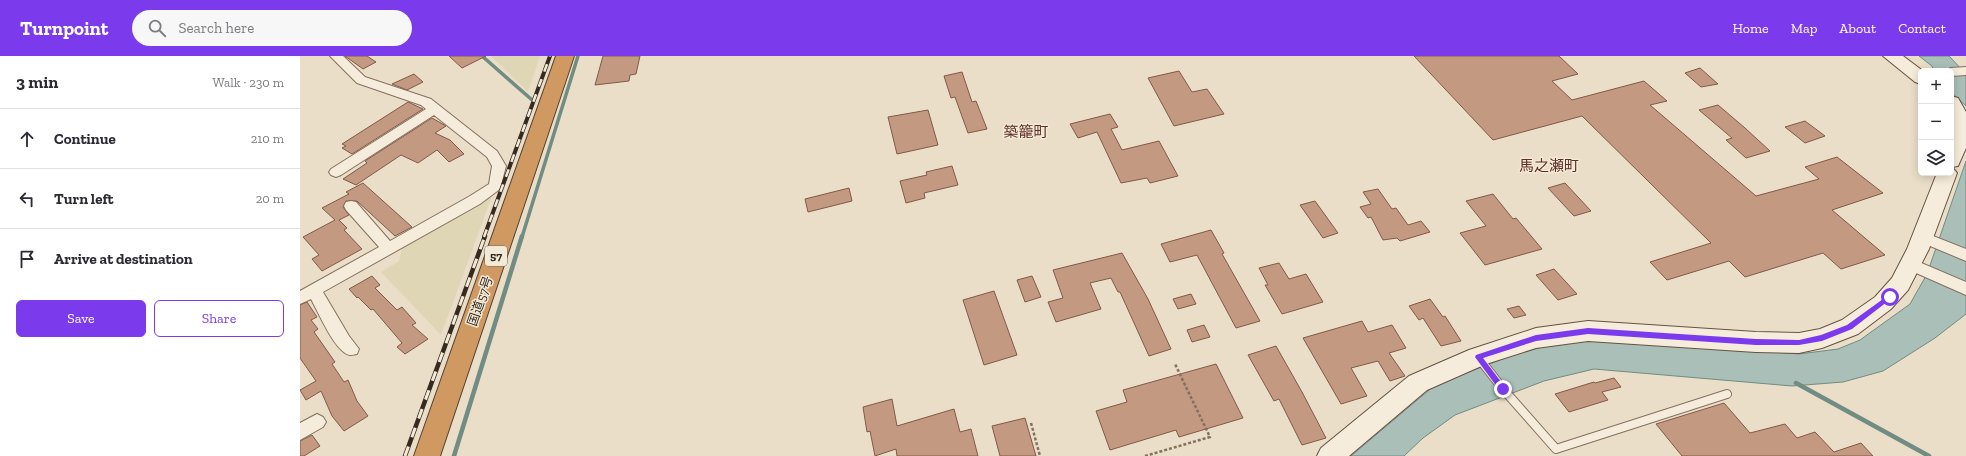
<!DOCTYPE html>
<meta charset="utf-8">
<style>
:root{--surface:#fff;--page:#f7f7f7;--text:#2b2b33;--muted:#7c7c81;--line:#e1e1e2;--accent:#7c3aed}
body{margin:0;font-family:"Zilla Slab","Noto Sans JP",serif;background:var(--page);color:var(--text)}
.controls{position:absolute;right:12px;top:12px;display:grid;overflow:hidden;border-radius:6px;box-shadow:0 2px 10px #0003}
.controls button{width:36px;height:36px;display:grid;place-items:center;padding:0;border:0;border-bottom:1px solid var(--line);background:var(--surface);color:var(--text);font:20px sans-serif}
.stop{position:absolute;width:12px;height:12px;margin:-9px;border:3px solid #7c3aed;border-radius:50%;background:#fff}
.stop.end{background:#7c3aed;border-color:#fff;box-shadow:0 1px 4px #0008}
.list{margin:0;padding:0;list-style:none}
h2{display:flex;justify-content:space-between;align-items:center;height:52px;margin:0;padding:0 16px;font-size:17px}
h2 small{font-size:13px;font-weight:400;color:var(--muted)}
.list li{display:grid;grid-template-columns:26px 1fr auto;gap:12px;align-items:center;box-sizing:border-box;height:60px;padding:0 16px;border-top:1px solid var(--line)}
.list b{display:block;font-size:15px;white-space:nowrap}
.list em{font-size:13px;font-style:normal;color:var(--muted)}
.actions{display:flex;gap:8px;padding:12px 16px}
.actions a{flex:1;padding:9px 0;border:1px solid var(--accent);border-radius:6px;text-align:center;font-size:14px;color:var(--accent)}
.actions .main{background:var(--accent);color:#fff}
.icon{flex:none;width:22px;height:22px;fill:none;stroke:currentColor;stroke-width:2;stroke-linecap:round;stroke-linejoin:round}
.map{position:relative;flex:none;width:1666px;height:400px;overflow:hidden}
header{display:flex;align-items:center;gap:24px;box-sizing:border-box;height:56px;padding:0 20px;background:var(--accent);color:#fff}
header strong{font-size:19px}
nav{display:flex;gap:22px;margin-inline-start:auto;font-size:14px}
.search{width:280px;height:36px;background:var(--page);display:flex;align-items:center;gap:10px;box-sizing:border-box;padding:0 14px;border-radius:22px;color:var(--muted);font-size:15px}
main{display:flex}
aside{flex:1;background:var(--surface)}
.map>svg:first-child{display:block}
.farmland{fill:#dfd6b6}
.water{fill:#a9bfb7;stroke:#708c83}
.lines{fill:none;stroke-linecap:round;stroke-linejoin:round}
.stream-far1{stroke:#708c83;stroke-width:3.5}
.stream{stroke:#708c83;stroke-width:4.5}
.building{fill:#c49982;stroke:#815a47}
.lane-casing{stroke:#84705f;stroke-width:10}
.street-casing{stroke:#84705f;stroke-width:2}
.secondary-casing{stroke:#665242;stroke-width:2}
.highway-casing{stroke:#534032;stroke-width:2}
.path{stroke:#84705f;stroke-width:2.5;stroke-dasharray:3 2;stroke-linecap:butt}
.lane{stroke:#f6ecdb;stroke-width:8}
.street{fill:#f6ecdb;fill-rule:evenodd}
.secondary{fill:#f6ecdb;fill-rule:evenodd}
.highway{fill:#d09962;fill-rule:evenodd}
.rail-far1-casing{stroke:#362a21;stroke-width:4}
.rail-casing{stroke:#362a21;stroke-width:4.5}
.rail-far1{stroke:#f2e9d7;stroke-width:2.5;stroke-dasharray:8;stroke-linecap:butt}
.rail{stroke:#f2e9d7;stroke-width:3;stroke-dasharray:10;stroke-linecap:butt}
.route{fill:#7c3aed}
.labels{text-anchor:middle;dominant-baseline:central;stroke-width:3;stroke-linejoin:round;paint-order:stroke}
.shield{fill:#f2e9d7;stroke:#6e6358;stroke-width:1}
.shield-label{font-size:12px;font-weight:bold;fill:#362a21}
.street-label{font-size:13px;fill:#362a21;stroke:#f2e9d7}
.quarter-label{font-size:15px;fill:#5f2d25;stroke:#f2e9d7}
</style>
<header>
<strong>Turnpoint</strong>
<div class="search"><svg class="icon" aria-label="search" viewBox="0 0 24 24"><circle cx="10" cy="10" r="6"/><path d="M15 15l6 6"/></svg>Search here</div>
<nav><a>Home</a><a>Map</a><a>About</a><a>Contact</a></nav>
</header>
<main>
<aside>
<h2>3 min<small>Walk · 230 m</small></h2>
<ul class="list">
<li><svg class="icon" aria-label="ahead" viewBox="0 0 24 24"><path d="M12 20V5M6 11l6-6 6 6"/></svg><div><b>Continue</b></div><em>210 m</em></li>
<li><svg class="icon" aria-label="left" viewBox="0 0 24 24"><path d="M17 20v-9H6M10 6l-5 5 5 5"/></svg><div><b>Turn left</b></div><em>20 m</em></li>
<li><svg class="icon" aria-label="arrive" viewBox="0 0 24 24"><path d="M6 21V4h12l-3 4 3 4H6"/></svg><div><b>Arrive at destination</b></div></li>
</ul>
<div class="actions"><a class="main">Save</a><a>Share</a></div>
</aside>
<div class="map">
<svg width="1666" height="400" viewBox="0 0 1666 400">
<rect width="100%" height="100%" fill="#eadec8"/>
<path class="farmland" d="M191 0H240L228 36Z
M192 140 141 279 81 216 99 205 103 188Z"/>
<path class="water" d="M1619 0H1649L1666 18V50L1651 36V15H1634L1632 10Z
M1666 105V258L1635 282 1583 315 1543 326 1492 330 1294 313 1244 325 1155 359 1123 382 1104 400H1051L1135 329 1215 298 1274 283 1341 285 1499 298 1538 293 1560 284 1610 248 1627 218Z"/>
<g class="lines">
<path class="stream-far1" d="M182 0 231 43
M222 181 278 0"/>
<path class="stream" d="M1496 327 1629 400
M154 400 222 180"/>
</g>
<path class="building" d="M45 0H67L76 6 63 13Z
M149 0H186L162 12Z
M303 0H340L336 18 330 19 329 25 295 29Z
M1114 0H1259L1278 18 1252 25 1272 44 1344 25 1367 45 1350 49 1456 140 1519 123 1505 111 1537 101 1583 137 1532 154 1585 199 1541 213 1523 197 1445 221 1429 205 1367 224 1350 206 1411 187 1282 60 1193 84Z
M1400 12 1418 28 1401 31 1385 17Z
M879 15 892 36 907 33 924 58 874 70 848 22Z
M662 16 672 46 676 45 687 73 668 77 655 41 651 42 644 20Z
M114 18 123 26 107 34 92 28Z
M108 46 123 53 52 98 42 92 46 90 42 88Z
M1418 49 1445 72 1470 95 1446 102 1426 84 1432 82 1399 54Z
M628 54 638 89 597 98 588 61Z
M810 58 818 71 811 73 822 94 859 85 878 120 850 127 847 122 821 127 797 76 778 82 770 68Z
M132 62 146 70 135 77 150 84 164 98 149 106 137 94 118 107 101 99 56 129 43 123 67 107 65 105Z
M1505 65 1525 80 1505 87 1485 71Z
M652 110 658 129 624 137 625 142 606 147 600 125 627 119 626 116Z
M63 127 112 171 95 180 57 145H46L43 151 49 159 39 164 47 172 44 174 62 193 22 215 12 203 19 199 3 181 35 164 22 152 49 138 46 136Z
M1265 127 1291 155 1274 160 1248 132Z
M549 132 552 145 508 156 505 143Z
M1078 133 1092 153 1096 152 1108 169 1121 165 1130 176 1100 185 1097 182 1083 184 1071 161 1068 162 1060 151 1071 148 1063 136Z
M1193 138 1213 163 1216 162 1242 193 1185 209 1160 177 1186 170 1166 145Z
M1015 145 1038 177 1023 182 1000 149Z
M911 174 924 197 922 198 960 265 936 272 897 199 870 206 861 188Z
M822 197 848 243 871 293 849 300 820 236H818L811 222 790 227 801 253 756 266 748 246 763 242 753 214Z
M979 207 989 223 1006 218 1023 246 982 258 965 229H968L959 212Z
M1254 213 1277 238 1258 244 1236 219Z
M72 220 80 229 75 232 97 254 102 251 116 267 112 269 128 283 105 298 97 291 102 287 73 253 71 254 58 241 57 242 49 233Z
M732 220 741 241 725 246 717 224Z
M694 235 717 299 684 309 663 244Z
M891 238 896 248 878 253 873 243Z
M1130 243 1143 261 1145 260 1161 285 1141 290 1123 262 1119 264 1109 250Z
M7 246 17 261 11 264 18 273 14 276 35 306 32 308 44 326 48 324 57 345 68 360 44 375 32 360 21 335 6 344 0 334 16 325 0 302V249Z
M1219 250 1226 259 1214 262 1207 253Z
M1062 265 1068 276 1092 269 1106 292 1089 297 1105 320 1090 325 1078 305 1051 312 1067 340 1041 348 1003 282Z
M904 269 910 281 892 286 887 274Z
M976 290 1002 336 1026 382 1002 389 979 343 974 345 948 299Z
M916 308 943 362 879 381 876 374 810 394 796 355 827 346 823 334Z
M1314 322 1321 331 1302 336 1308 344 1269 356 1255 338 1294 326 1295 327Z
M592 343 597 370 654 353 660 376 671 373 678 400H597L596 393 575 400 570 375 567 376 563 351Z
M1424 347 1450 377 1485 368 1497 382 1515 376 1534 396 1561 387 1573 400H1382L1356 368Z
M725 362 736 400H700L692 370Z
M12 379 20 390 4 400H0V385Z"/>
<g class="lines">
<defs>
<path id="lane" d="M1178 301 1203 333 1256 393 1427 338"/>
<path id="street" d="M30 0H43L65 21 131 43 197 95 206 110 200 133 180 148 23 236 49 280 59 293 57 298C52 299 49 300 45 297 32 288 19 258 11 243L0 248V235L79 191 46 154 44 150 46 146 51 145 56 146 90 185 170 140 189 128 192 110 187 101 134 59 41 119 36 121 31 119 29 116 31 113 126 53 121 49 57 27Z
M1666 11V19L1651 20V15H1645L1651 12Z
M1623 176 1666 193V205L1618 185 1616 181 1618 177Z
M1612 203 1666 226V239L1607 213 1604 209 1607 205Z
M17 358 23 361 26 366 23 371 0 384V367Z"/>
<path id="secondary" d="M1583 0H1603L1623 15H1621V28L1615 26Z
M1651 40 1658 42 1666 56V92L1658 110 1652 111 1657 117 1629 193 1608 234 1591 253 1558 278 1522 292 1499 297 1456 296 1288 285 1236 292 1186 308 1127 334 1049 400H1017L1021 392 1109 320 1169 294 1236 272 1288 265 1456 276 1499 277 1520 273 1542 264 1575 241 1592 222 1607 193 1637 117H1651Z"/>
<path id="highway" d="M256 0H274L140 400H114Z"/>
</defs>
<use href="#lane" class="lane-casing"/>
<use href="#street" class="street-casing"/>
<use href="#secondary" class="secondary-casing"/>
<use href="#highway" class="highway-casing"/>
<path class="path" d="M731 367 740 400
M845 400 910 381 875 308"/>
<use href="#lane" class="lane"/>
<use href="#street" class="street"/>
<use href="#secondary" class="secondary"/>
<use href="#highway" class="highway"/>
<defs>
<path id="rail-far1" d="M184 181 250 0"/>
<path id="rail" d="M105 400 185 180"/>
</defs>
<use href="#rail-far1" class="rail-far1-casing"/>
<use href="#rail" class="rail-casing"/>
<use href="#rail-far1" class="rail-far1"/>
<use href="#rail" class="rail"/>
</g>
<path class="route" d="M1590 238 1593 241 1592 242 1552 273 1522 285 1499 289H1456L1288 278 1236 285 1183 302 1205 331V335H1200L1175 301 1176 299 1236 279 1288 272 1456 283 1499 284 1521 279 1547 269Z"/>
<g class="labels">
<rect class="shield" x="185" y="190" width="22" height="20" rx="3"/>
<g class="shield-label">
<text x="196" y="200">57</text>
</g>
<g class="street-label">
<text transform="translate(180 245) rotate(-71)">国道57号</text>
</g>
<g class="quarter-label">
<text x="726" y="76">築籠町</text>
<text x="1249" y="110">馬之瀬町</text>
</g>
</g>
</svg>
<div class="controls">
<button>+</button>
<button>−</button>
<button><svg class="icon" aria-label="layers" viewBox="0 0 24 24"><path d="M12 4l9 5-9 5-9-5zM3 14l9 5 9-5"/></svg></button>
</div>
<div class="stop" style="left:1590px;top:241px"></div>
<div class="stop end" style="left:1203px;top:333px"></div>
</div>
</main>
